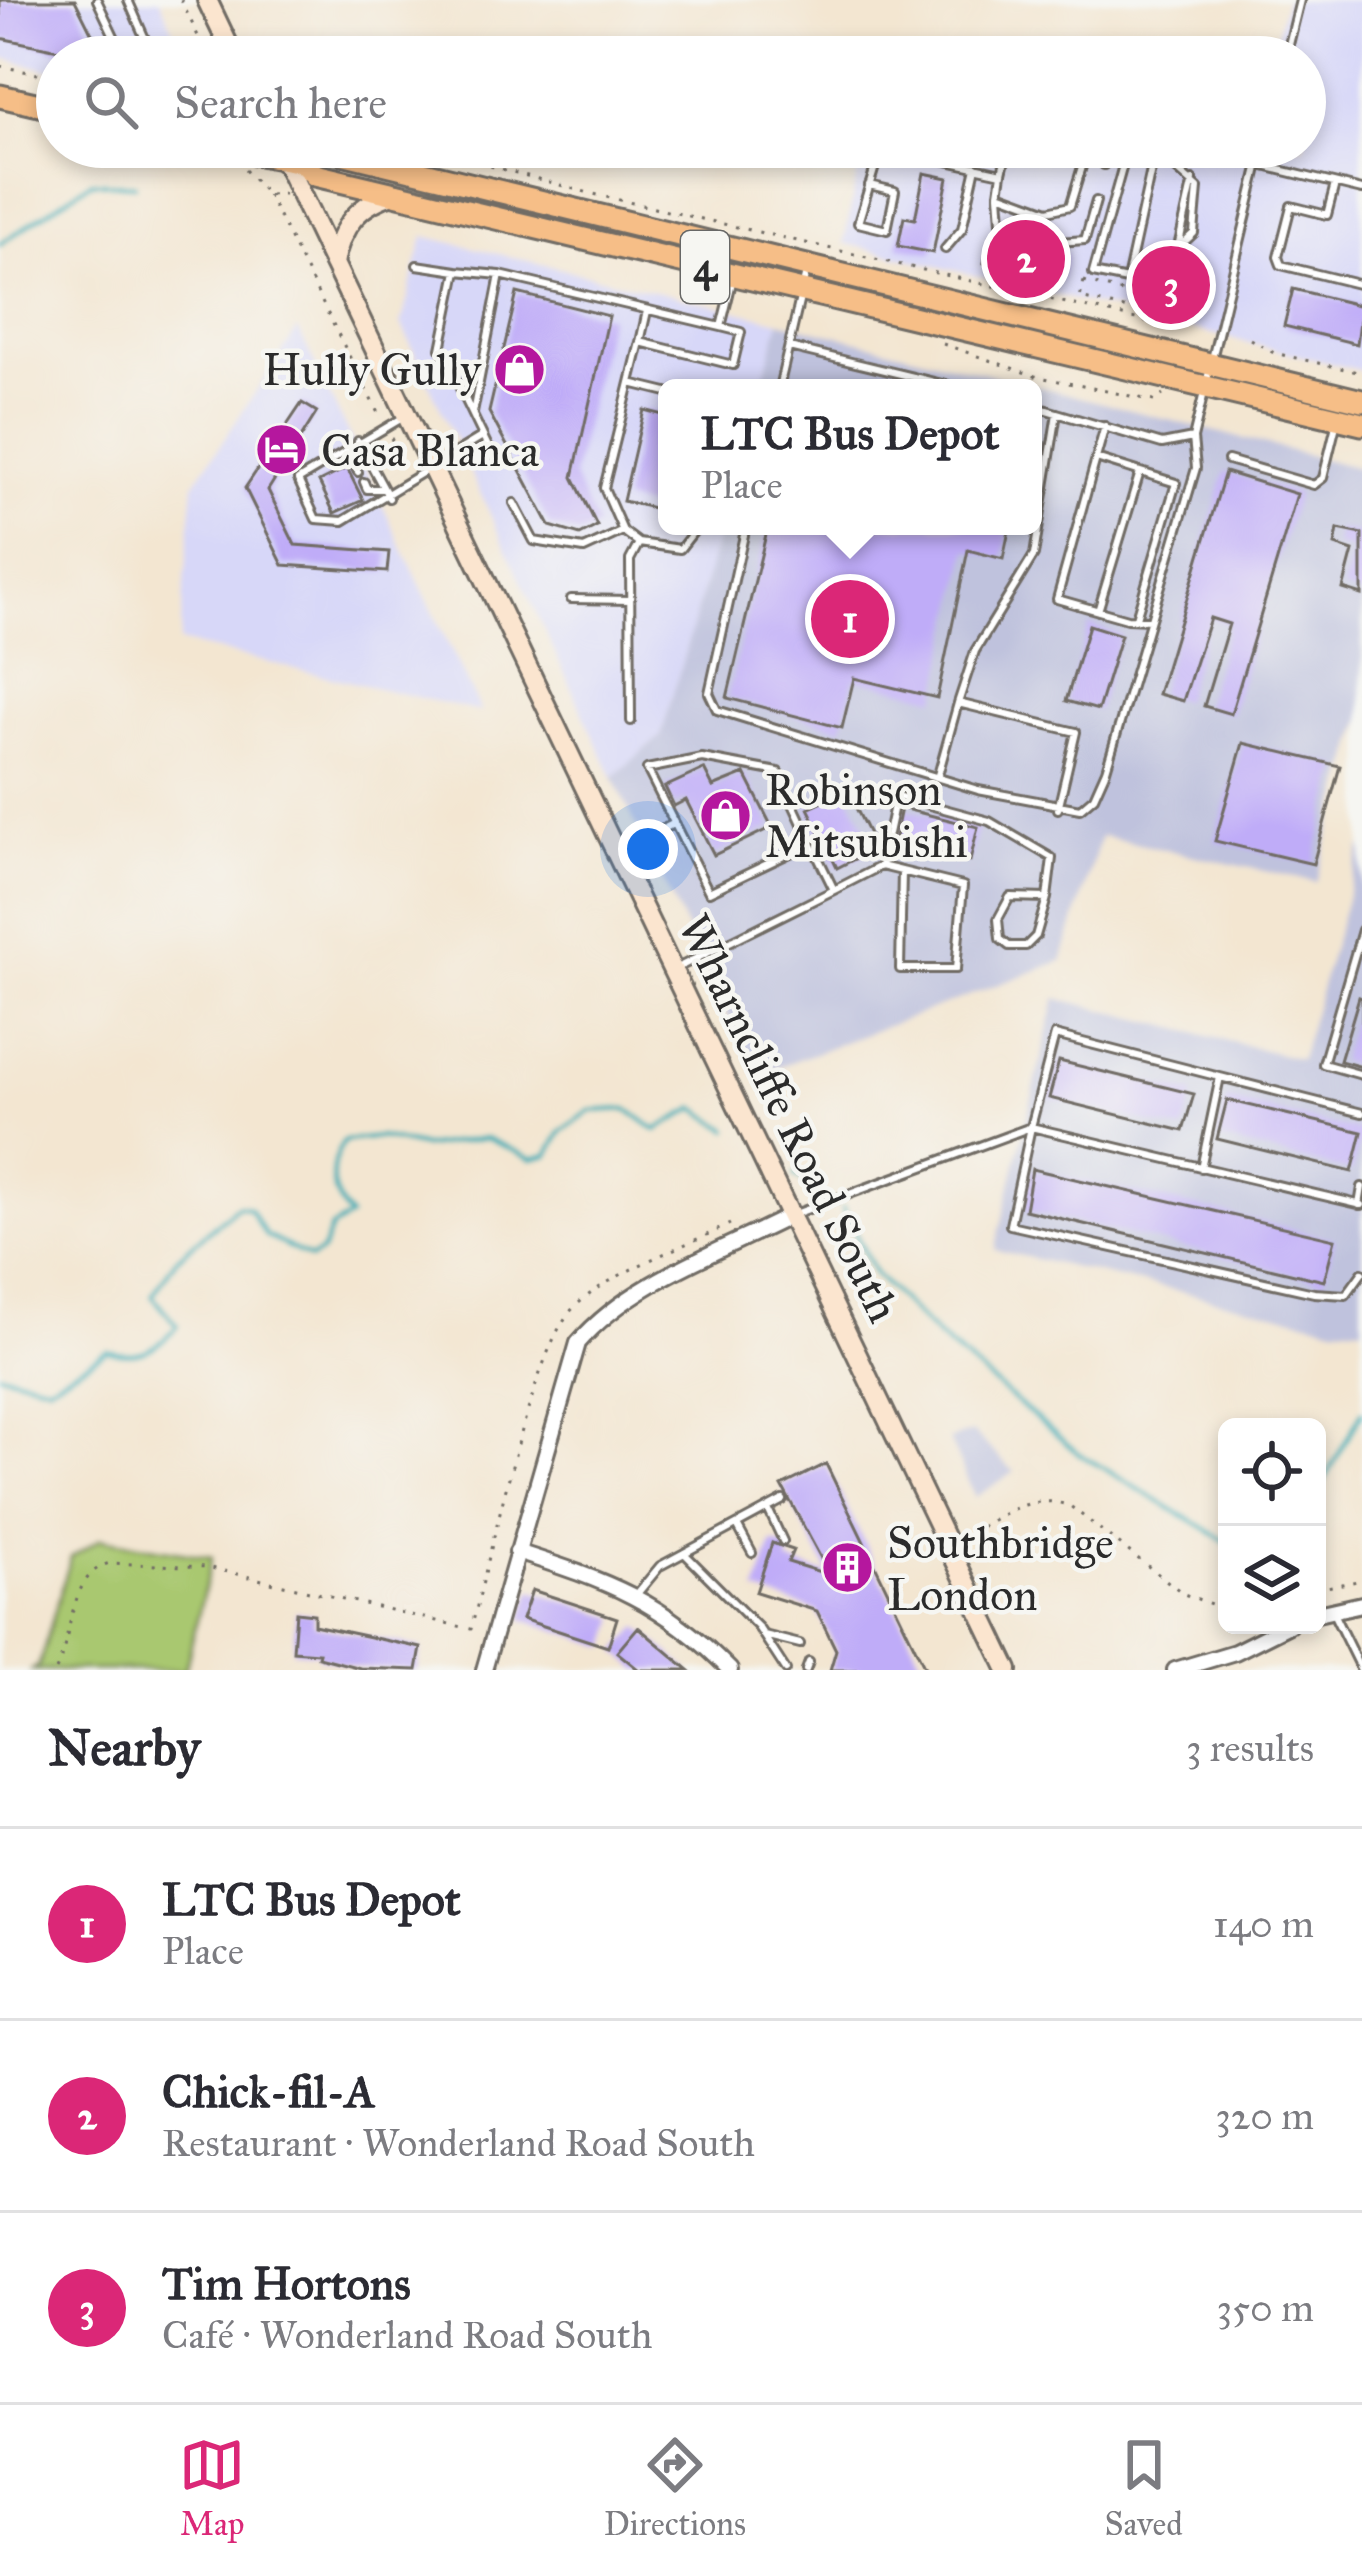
<!DOCTYPE html>
<meta charset="utf-8">
<style>
:root{--surface:#fff;--page:#f7f7f7;--text:#2b2b33;--muted:#7c7c81;--line:#e1e1e2;--accent:#db2777}
body{margin:0;font-family:"IM FELL Great Primer",serif;background:var(--page);color:var(--text)}
.controls{position:absolute;right:36px;bottom:36px;display:grid;overflow:hidden;border-radius:18px;box-shadow:0 6px 18px #0003}
.controls button{width:108px;height:108px;display:grid;place-items:center;padding:0;border:0;border-bottom:3px solid var(--line);background:var(--surface);color:var(--text);font:60px sans-serif}
.you{position:absolute;left:648px;top:849px;width:42px;height:42px;margin:-30px;border:9px solid #fff;border-radius:50%;background:#1a73e8;box-shadow:0 0 0 18px #1a73e833}
.badge{display:grid;place-items:center;width:78px;height:78px;border-radius:50%;background:var(--accent);color:#fff;font-size:39px;font-weight:700}
.pin{position:absolute;translate:-50% -50%;border:6px solid #fff;box-shadow:0 3px 12px #0006}
.popup{position:absolute;left:658px;top:379px;width:384px;height:156px;box-sizing:border-box;display:grid;place-content:center;border-radius:18px;background:var(--surface);filter:drop-shadow(0 3px 9px #0005);font-size:39px;white-space:nowrap;color:var(--muted)}
.popup b{font-size:45px;color:var(--text)}
.popup::after{content:'';position:absolute;left:50%;top:100%;margin-left:-24px;border:24px solid transparent;border-top-color:var(--surface)}
.list{margin:0;padding:0;list-style:none}
h2{display:flex;justify-content:space-between;align-items:center;height:156px;margin:0;padding:0 48px;font-size:51px}
h2 small{font-size:39px;font-weight:400;color:var(--muted)}
.list li{display:grid;grid-template-columns:78px 1fr auto;gap:36px;align-items:center;box-sizing:border-box;height:192px;padding:0 48px;border-top:3px solid var(--line)}
.list b{display:block;font-size:45px;white-space:nowrap}
.list p{margin:0;font-size:39px;white-space:nowrap;color:var(--muted)}
.list em{font-size:39px;font-style:normal;color:var(--muted)}
.icon{flex:none;width:66px;height:66px;fill:none;stroke:currentColor;stroke-width:2;stroke-linecap:round;stroke-linejoin:round}
.map{position:relative;flex:none;width:1362px;height:1670px;overflow:hidden}
.search{position:absolute;background:var(--surface);box-shadow:0 6px 18px #0003;left:36px;right:36px;top:36px;height:132px;display:flex;align-items:center;gap:30px;box-sizing:border-box;padding:0 42px;border-radius:66px;color:var(--muted);font-size:45px}
.sheet{height:732px;background:var(--surface)}
nav{display:flex;justify-content:space-around;align-items:center;box-sizing:border-box;height:168px;border-top:3px solid var(--line);background:var(--surface);font-size:33px;color:var(--muted)}
nav a{display:grid;justify-items:center;gap:6px}
nav .on{color:var(--accent)}
.map>svg:first-child{display:block}
.built{fill:#d7d7f8}
.industrial{fill:#bfc2dd}
.green{fill:#a9c86f;stroke:#6a7a4d;stroke-width:3}
.lines{fill:none;stroke-linecap:round;stroke-linejoin:round}
.stream{stroke:#3eaeb7;stroke-width:4.5}
.building{fill:#bfacf8}
.lane-casing{stroke:#716c65;stroke-width:12}
.street-casing{stroke:#716c65;stroke-width:20}
.secondary-casing{stroke:#716c65;stroke-width:24}
.primary-casing{stroke:#716c65;stroke-width:27}
.path{stroke:#716c65;stroke-width:3;stroke-dasharray:3 9;stroke-linecap:butt}
.lane{stroke:#fff;stroke-width:6}
.street{stroke:#fff;stroke-width:14}
.secondary{stroke:#fbe5cf;stroke-width:18}
.primary{stroke:#f6be87;stroke-width:21}
.labels{text-anchor:middle;dominant-baseline:central;stroke-width:9;stroke-linejoin:round;paint-order:stroke}
.shield{fill:#f6f6f2;stroke:#686867;stroke-width:3}
.shield-label{font-size:42px;font-weight:bold;fill:#2b2b2b}
.poi-label{font-size:45px;fill:#2b2b2b;stroke:#f6f6f2;text-anchor:start}
.street-label{font-size:45px;fill:#2b2b2b;stroke:#f6f6f2}
</style>
<div class="map">
<svg width="1362" height="1670" viewBox="0 0 1362 1670">
<rect width="100%" height="100%" fill="#f6f6f2"/>
<filter id="ink" filterUnits="userSpaceOnUse"><feTurbulence type="fractalNoise" baseFrequency=".00833" numOctaves="2"/><feDisplacementMap in="SourceGraphic" scale="24" xChannelSelector="R" yChannelSelector="G"/><feConvolveMatrix kernelMatrix="1 2 1 2 8 2 1 2 1" color-interpolation-filters="sRGB"/></filter>
<filter id="wash" filterUnits="userSpaceOnUse"><feTurbulence type="fractalNoise" baseFrequency=".004" numOctaves="4" result="noise"/><feDisplacementMap in="SourceGraphic" scale="48" xChannelSelector="R" yChannelSelector="G"/><feGaussianBlur stdDeviation="2.7" result="paint"/><feColorMatrix in="noise" values="0 0 0 0 0 0 0 0 0 0 0 0 0 0 0 0 0 1.4 0 .05"/><feComposite in="paint" operator="in"/></filter>
<g filter="url(#wash)">
<rect width="100%" height="100%" fill="#f3e6d1"/>
<path class="built" d="M0 0H160L185 57H57V72L0 57Z
M1285 0H1362V371L844 243 862 147H1305V57H1270Z
M424 236 780 321 761 388H667V526H721L661 736 613 777 401 324Z
M298 329 481 712 179 642 194 484Z"/>
<path class="industrial" d="M780 321 1362 469V720L1316 882 1101 836 1062 961 756 1075 613 777 661 736 721 526H1033V388H761Z
M1362 844V1327L1330 1325 995 1250 1056 998 1300 1059Z
M972 1432 1015 1472 975 1497 949 1440Z"/>
<path class="green" d="M100 1539 212 1557 185 1670H32L39 1665 71 1557Z"/>
<g class="lines">
<path class="stream" d="M0 244 91 182 135 185
M795 1175 820 1192
M843 1208 875 1274 938 1337 1078 1453 1227 1542
M0 1373 49 1385 107 1351C140 1359 156 1350 178 1326L152 1296 176 1259 237 1206 249 1208 266 1236 311 1258 322 1251 331 1228 350 1217C330 1193 326 1169 344 1141L379 1137 424 1147 486 1138 532 1159 548 1155 562 1131 590 1111 627 1109 656 1130 696 1108 729 1130
M1317 1493 1362 1412"/>
</g>
<g id="blocks">
<path class="building" d="M0 0H75L95 40 92 57 0 38Z
M924 173 948 178 933 253 898 246 904 217 915 219Z
M990 237 1067 255 1061 281 984 263Z
M1173 265 1193 270 1184 302 1152 296 1156 275Z
M1293 289 1362 306 1357 344 1284 326Z
M517 293 609 316 573 477 597 526 580 535 550 526 489 412Z
M302 403 317 412 268 490 295 545 389 552 387 572 283 565 245 488Z
M644 410 667 416V511L623 501Z
M347 468 363 500 334 513 319 482Z
M1225 472 1297 494 1231 714 1204 706 1229 624 1210 618 1183 701 1158 694Z
M768 526H1010L1003 559 968 550 937 698 854 678 842 728 727 698Z
M1338 529 1362 534V595L1343 589 1353 551 1335 545Z
M1089 625 1121 635 1098 710 1066 701Z
M1243 743 1340 766 1313 864 1215 841Z
M704 769 713 787 745 774 772 827 714 855 686 800 674 806 665 787Z
M847 790 876 848 837 868 808 808Z
M901 808 978 827 970 861 894 842Z
M1359 997 1362 998V1067L1340 1061Z
M1059 1061 1194 1094 1183 1131 1049 1098Z
M1227 1100 1362 1132 1352 1172 1217 1139Z
M1032 1169 1335 1239 1324 1281 1025 1210Z
M826 1464 926 1670H830L836 1650 817 1611 756 1592 772 1543 793 1550 788 1562 830 1575 782 1486Z
M532 1590 617 1618 608 1647 522 1619Z
M296 1612 314 1614V1625L421 1648 417 1670 360 1668 318 1657 319 1653 293 1651Z
M638 1627 689 1670H639L617 1652Z"/>
</g>
</g>
<g filter="url(#ink)">
<use href="#blocks" fill-opacity="0" stroke="#716c65" stroke-width="3"/>
<g class="lines">
<defs>
<path id="lane" d="M97 0 124 57
M128 0 153 57
M1286 57 1300 0
M882 147 1002 173 999 193 1048 211 1070 206 1088 147
M1128 147 1093 273 1127 280 1156 147
M1186 147 1362 190
M1104 165 1108 147
M1002 173 1008 147
M1335 184 1327 215 1291 206 1278 257 1281 265 1362 285
M869 185 895 191 887 230 858 223 881 147
M999 194 1001 222 1059 242 1085 240 1096 201
M1178 247 1193 180
M945 249 962 229 976 167
M417 265 457 271
M1130 273 1158 267 1194 233 1198 188 1173 166 1154 159
M640 342 647 311
M789 347 959 388
M630 383 667 392
M779 388 806 272
M473 413 500 275
M404 417 298 480 316 519 343 521 481 437
M1105 426 1057 599 1127 619 1150 620
M1193 438 1263 147
M358 441 389 498
M1096 458 1176 483 1136 618
M1228 460 1314 485 1323 478 1337 421
M495 461 441 349 457 271 500 275 721 327 733 278
M358 472 355 466 366 455
M364 482 367 489H384
M514 503 534 541 584 549 623 531 604 488 640 342 733 365 741 332 721 327
M746 526 709 693 717 710 978 790 1080 809 1094 797 1106 770 1196 468 1193 438 1162 444 1033 406
M623 531 639 543 680 549 698 526
M571 599 630 600
M1098 611 1140 472
M958 703 975 651 1034 555 1057 413
M631 721 630 560 639 543
M938 775 958 703 1076 732 1058 809
M617 852 673 824
M881 866 896 796 989 821 1052 858 1047 898 1010 897 998 919 1000 939 1009 946H1026L1036 936 1047 898
M834 890 881 866 963 886 956 969H900L902 871
M1362 930 1323 1064 1362 1075
M677 968 834 890 811 843 709 892 647 769 702 758 778 772 811 843
M1220 1077 1055 1035 1031 1127 1362 1205
M1201 1168 1220 1077 1362 1113
M1359 1205 1362 1187
M795 1214 1031 1127 1010 1225 1314 1293 1346 1295 1362 1273
M768 1509 783 1541
M737 1525 752 1553
M684 1553 758 1627 786 1670
M636 1595 660 1566 783 1500
M1333 1613 1361 1670
M764 1635 800 1644
M806 1670 809 1662"/>
<path id="street" d="M517 1552C607 1581 663 1601 730 1670
M1317 1614 1362 1604
M484 1670 578 1343C630 1282 722 1251 792 1215
M1175 1670 1235 1652 1289 1625"/>
<path id="secondary" d="M207 0 234 57
M280 151 1008 1670
M334 264C340 226 359 203 396 193"/>
<path id="primary" d="M0 96 57 109
M222 147 302 162 315 175 1362 424
M317 147 1362 401"/>
</defs>
<use href="#lane" class="lane-casing"/>
<use href="#street" class="street-casing"/>
<use href="#secondary" class="secondary-casing"/>
<use href="#primary" class="primary-casing"/>
<path class="path" d="M181 0 208 57
M0 66 57 78
M421 147 589 193 1162 325 1185 324
M245 170 268 195 284 194
M268 195 381 419
M1084 281 1139 297 1137 311 1080 298Z
M1137 311 1178 322
M1250 339 1274 353 1362 373
M943 344 1035 376 1154 401 1163 395
M391 438 401 459
M961 1539C998 1518 1028 1491 1070 1506L1184 1594 1227 1610
M1317 1589 1362 1580
M56 1670C73 1637 68 1574 110 1563L207 1567 471 1629C489 1563 532 1357 569 1313 601 1275 684 1247 730 1224"/>
<use href="#lane" class="lane"/>
<use href="#street" class="street"/>
<use href="#secondary" class="secondary"/>
<use href="#primary" class="primary"/>
</g>
</g>
<defs>
<symbol id="shop-disc" viewBox="-11 -11 22 22"><circle r="9.5" fill="#b5179e" stroke="#f6f6f2"/><path d="M-5-2.5h2.3a2.7 3.5 0 0 1 5.4 0H5L5.5 6h-11ZM-1.5-2.5h3a1.5 2.3 0 0 0-3 0Z" fill="#fff"/></symbol>
<symbol id="hotel-disc" viewBox="-11 -11 22 22"><circle r="9.5" fill="#b5179e" stroke="#f6f6f2"/><path d="M-6-4.5h1.5V1H6V5H4.5V3h-9V5H-6ZM-4 0a1.8 1.8 0 1 1 3.6 0ZM.5 0V-2.5h3Q6-2.5 6 0Z" fill="#fff"/></symbol>
<symbol id="building-disc" viewBox="-11 -11 22 22"><circle r="9.5" fill="#b5179e" stroke="#f6f6f2"/><path d="M-4-6H4V6H1V3H-1V6H-4ZM-2.5-4.3h1.7v1.8h-1.7ZM.8-4.3h1.7v1.8H.8ZM-2.5-1h1.7V.8h-1.7ZM.8-1h1.7V.8H.8Z" fill="#fff"/></symbol>
</defs>
<g fill-rule="evenodd">
<use href="#shop-disc" x="490" y="340" width="59" height="59"/>
<use href="#hotel-disc" x="252" y="420" width="59" height="59"/>
<use href="#shop-disc" x="696" y="786" width="59" height="59"/>
<use href="#building-disc" x="818" y="1538" width="59" height="59"/>
</g>
<g class="labels">
<rect class="shield" x="681" y="231" width="48" height="72" rx="9"/>
<g class="shield-label">
<text x="705" y="267">4</text>
</g>
<g class="poi-label">
<text x="481" y="369" text-anchor="end">Hully Gully</text>
<text x="321" y="450">Casa Blanca</text>
<text x="765" y="789">Robinson<tspan x="765" dy="52">Mitsubishi</tspan></text>
<text x="887" y="1542">Southbridge<tspan x="887" dy="52">London</tspan></text>
</g>
<g class="street-label">
<text transform="translate(789 1118) rotate(64)">Wharncliffe Road South</text>
</g>
</g>
</svg>
<div class="controls">
<button><svg class="icon" aria-label="locate" viewBox="0 0 24 24"><circle cx="12" cy="12" r="6"/><path d="M12 2v4M12 18v4M2 12h4M18 12h4"/></svg></button>
<button><svg class="icon" aria-label="layers" viewBox="0 0 24 24"><path d="M12 4l9 5-9 5-9-5zM3 14l9 5 9-5"/></svg></button>
</div>
<div class="you"></div>
<div class="pin badge" style="left:850px;top:619px">1</div>
<div class="popup"><b>LTC Bus Depot</b>Place</div>
<div class="pin badge" style="left:1026px;top:259px">2</div>
<div class="pin badge" style="left:1171px;top:285px">3</div>
<div class="search"><svg class="icon" aria-label="search" viewBox="0 0 24 24"><circle cx="10" cy="10" r="6"/><path d="M15 15l6 6"/></svg>Search here</div>
</div>
<section class="sheet">
<h2>Nearby<small>3 results</small></h2>
<ul class="list">
<li><span class="badge">1</span><div><b>LTC Bus Depot</b><p>Place</p></div><em>140 m</em></li>
<li><span class="badge">2</span><div><b>Chick-fil-A</b><p>Restaurant · Wonderland Road South</p></div><em>320 m</em></li>
<li><span class="badge">3</span><div><b>Tim Hortons</b><p>Café · Wonderland Road South</p></div><em>350 m</em></li>
</ul>
</section>
<nav>
<a class="on"><svg class="icon" aria-label="map" viewBox="0 0 24 24"><path d="M3 6l6-2 6 2 6-2v14l-6 2-6-2-6 2zM9 4v14M15 6v14"/></svg>Map</a>
<a><svg class="icon" aria-label="directions" viewBox="0 0 24 24"><path d="M12 3l9 9-9 9-9-9zM9 14v-3h6M13 9l2 2-2 2"/></svg>Directions</a>
<a><svg class="icon" aria-label="saved" viewBox="0 0 24 24"><path d="M7 4h10v16l-5-4-5 4z"/></svg>Saved</a>
</nav>
